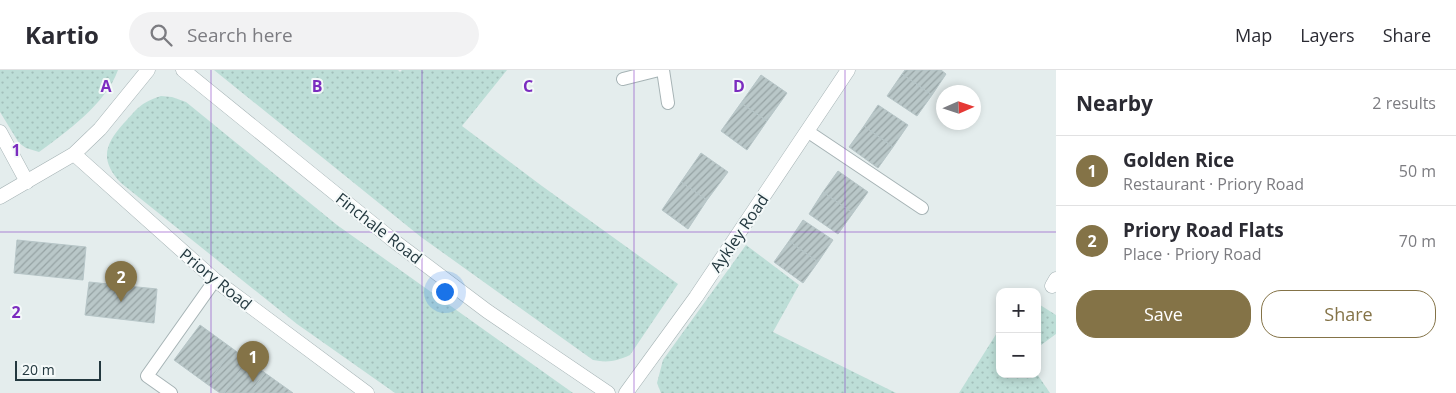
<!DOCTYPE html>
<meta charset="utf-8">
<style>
:root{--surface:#fff;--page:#f2f2f3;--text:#2b2b33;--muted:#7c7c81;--line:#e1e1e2;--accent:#847347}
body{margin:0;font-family:"Open Sans",sans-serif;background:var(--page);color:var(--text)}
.controls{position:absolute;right:15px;bottom:15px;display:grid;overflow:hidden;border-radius:10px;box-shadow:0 2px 8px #0003}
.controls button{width:45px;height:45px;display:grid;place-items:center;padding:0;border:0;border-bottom:1px solid var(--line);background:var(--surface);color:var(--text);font:25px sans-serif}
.compass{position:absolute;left:936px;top:15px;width:45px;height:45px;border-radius:50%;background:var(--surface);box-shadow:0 2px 8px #0003;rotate:87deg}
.scale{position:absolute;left:15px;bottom:12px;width:86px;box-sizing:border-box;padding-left:5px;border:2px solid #23383f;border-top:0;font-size:14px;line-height:18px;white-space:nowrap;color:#23383f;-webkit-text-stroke:4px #f4f9f9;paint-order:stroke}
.you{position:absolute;left:444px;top:221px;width:18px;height:18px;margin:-12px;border:4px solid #fff;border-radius:50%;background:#1a73e8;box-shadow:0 0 0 8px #1a73e833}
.badge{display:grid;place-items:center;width:32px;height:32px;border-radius:50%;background:var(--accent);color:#fff;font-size:16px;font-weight:700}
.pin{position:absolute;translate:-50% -41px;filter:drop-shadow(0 1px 2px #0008)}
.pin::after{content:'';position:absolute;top:26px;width:18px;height:15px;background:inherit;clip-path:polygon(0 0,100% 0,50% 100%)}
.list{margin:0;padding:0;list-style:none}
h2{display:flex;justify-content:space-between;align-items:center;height:65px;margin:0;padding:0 20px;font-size:21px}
h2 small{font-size:16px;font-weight:400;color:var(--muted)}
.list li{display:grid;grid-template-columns:32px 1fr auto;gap:15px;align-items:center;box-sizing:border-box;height:70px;padding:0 20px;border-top:1px solid var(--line)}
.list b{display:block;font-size:19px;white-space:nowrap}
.list p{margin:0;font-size:16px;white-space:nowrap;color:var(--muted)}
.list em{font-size:16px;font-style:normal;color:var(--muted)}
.actions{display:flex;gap:10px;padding:15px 20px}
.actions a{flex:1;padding:11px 0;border:1px solid var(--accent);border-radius:20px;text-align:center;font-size:18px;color:var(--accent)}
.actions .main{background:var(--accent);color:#fff}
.icon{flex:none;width:28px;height:28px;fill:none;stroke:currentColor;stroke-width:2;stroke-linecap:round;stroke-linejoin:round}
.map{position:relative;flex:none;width:1056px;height:323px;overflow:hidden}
header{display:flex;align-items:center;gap:30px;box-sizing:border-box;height:70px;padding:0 25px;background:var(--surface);border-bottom:1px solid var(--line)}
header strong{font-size:24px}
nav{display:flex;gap:28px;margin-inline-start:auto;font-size:18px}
.search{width:350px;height:45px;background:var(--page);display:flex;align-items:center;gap:12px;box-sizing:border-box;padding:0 18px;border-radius:28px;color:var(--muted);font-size:19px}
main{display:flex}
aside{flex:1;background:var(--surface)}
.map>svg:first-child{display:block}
.grass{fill:url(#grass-dots)}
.building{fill:url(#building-hatch);stroke:#b6c5c7}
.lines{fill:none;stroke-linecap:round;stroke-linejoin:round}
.service-casing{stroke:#a6b3b5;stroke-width:14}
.minor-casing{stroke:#a6b3b5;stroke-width:15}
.tertiary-casing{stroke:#a6b3b5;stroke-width:15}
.service{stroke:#fff;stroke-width:12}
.minor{stroke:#fff;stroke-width:14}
.tertiary{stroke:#fff;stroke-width:14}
.grid{fill:none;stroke:#7b2cbf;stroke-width:1;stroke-opacity:0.55}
.labels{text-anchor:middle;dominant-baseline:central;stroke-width:4;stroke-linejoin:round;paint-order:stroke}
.street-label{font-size:16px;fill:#23383f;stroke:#f4f9f9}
.grid-label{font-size:16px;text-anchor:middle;font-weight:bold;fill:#7b2cbf;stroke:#f4f9f9;stroke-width:4;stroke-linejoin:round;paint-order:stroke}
</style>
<header>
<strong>Kartio</strong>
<div class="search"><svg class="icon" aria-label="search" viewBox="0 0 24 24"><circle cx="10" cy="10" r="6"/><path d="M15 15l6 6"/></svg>Search here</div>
<nav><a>Map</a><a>Layers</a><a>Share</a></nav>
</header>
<main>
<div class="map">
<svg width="1056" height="323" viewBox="0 0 1056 323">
<defs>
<pattern id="grass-dots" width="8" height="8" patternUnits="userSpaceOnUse" patternTransform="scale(1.25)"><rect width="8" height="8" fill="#bdded7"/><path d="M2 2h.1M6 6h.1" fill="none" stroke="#a2bfba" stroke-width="1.8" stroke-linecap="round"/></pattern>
<pattern id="building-hatch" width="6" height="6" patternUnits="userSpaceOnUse" patternTransform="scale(1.25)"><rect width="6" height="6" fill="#b9c7c8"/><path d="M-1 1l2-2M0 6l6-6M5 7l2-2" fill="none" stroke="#96a3a4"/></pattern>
</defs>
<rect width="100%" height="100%" fill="#e4eded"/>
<path class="grass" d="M0 0H118C106 34 66 62 39 82L26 78 19 73 0 42Z
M214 0H398L400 2 402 0H507L462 56 542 116 678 214 630 285C617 291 608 293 593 290L421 167Z
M161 26 172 27 186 32 337 155 573 323H395L297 254 121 113C99 90 105 74 124 53 139 37 140 33 161 26Z
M746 175 799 215 773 262 896 323H661L657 313 663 290Z
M1037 233 1056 245V264L1037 278Z
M1000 258V304H1037L1050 323H959Z"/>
<path class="building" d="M905 0H941L946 4 932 25 902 4Z
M902 4 932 25 917 46 887 26Z
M761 5 787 23 767 51 741 33Z
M741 33 767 51 747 80 721 61Z
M878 35 908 55 893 77 864 56Z
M864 56 893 77 878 98 849 77Z
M701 83 728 102 707 130 681 112Z
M838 101 868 122 853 143 823 122Z
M681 112 707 130 688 159 662 140Z
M823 122 853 143 838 164 809 144Z
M803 150 833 170 818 192 789 171Z
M17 170 86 177 83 210 14 203Z
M789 171 818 192 803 213 774 192Z
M89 212 157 219 154 253 85 245Z
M200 255 233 279 207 314 174 290Z
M233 279 248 290 224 323H220L207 314Z
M248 290 265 303 250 323H224Z
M265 303 293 323H250Z"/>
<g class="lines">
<defs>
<path id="service" d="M663 0 668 33
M623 9 659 0
M807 61 922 138
M171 323 147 306 215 210"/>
<path id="minor" d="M0 62 27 112
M74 84 215 210 367 323
M0 127 74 84 100 59 148 0
M1052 216 1056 209
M626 323 696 227 848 0"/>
<path id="tertiary" d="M183 0 394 171 487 241 608 323"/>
</defs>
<use href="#service" class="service-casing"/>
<use href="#minor" class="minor-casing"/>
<use href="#tertiary" class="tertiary-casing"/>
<use href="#service" class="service"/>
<use href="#minor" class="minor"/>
<use href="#tertiary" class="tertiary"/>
</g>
<path class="grid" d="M211 0V323M422 0V323M634 0V323M845 0V323M0 162H1056"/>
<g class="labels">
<g class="street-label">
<text transform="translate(379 158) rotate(38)">Finchale Road</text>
<text transform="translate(739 163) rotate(-56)">Aykley Road</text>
<text transform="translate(216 209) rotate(39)">Priory Road</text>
</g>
</g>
<g class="grid-label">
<text x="106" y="22">A</text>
<text x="317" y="22">B</text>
<text x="528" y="22">C</text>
<text x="739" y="22">D</text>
<text x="16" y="86">1</text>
<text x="16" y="248">2</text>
</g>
</svg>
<div class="controls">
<button>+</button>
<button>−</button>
</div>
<svg class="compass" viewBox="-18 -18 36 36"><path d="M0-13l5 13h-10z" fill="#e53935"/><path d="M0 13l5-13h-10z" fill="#7c7c81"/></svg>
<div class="scale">20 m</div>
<div class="you"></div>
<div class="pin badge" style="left:253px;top:312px">1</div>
<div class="pin badge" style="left:121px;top:232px">2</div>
</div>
<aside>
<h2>Nearby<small>2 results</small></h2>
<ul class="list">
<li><span class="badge">1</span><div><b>Golden Rice</b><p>Restaurant · Priory Road</p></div><em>50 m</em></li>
<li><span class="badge">2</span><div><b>Priory Road Flats</b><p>Place · Priory Road</p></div><em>70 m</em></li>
</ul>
<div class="actions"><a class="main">Save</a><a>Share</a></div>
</aside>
</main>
